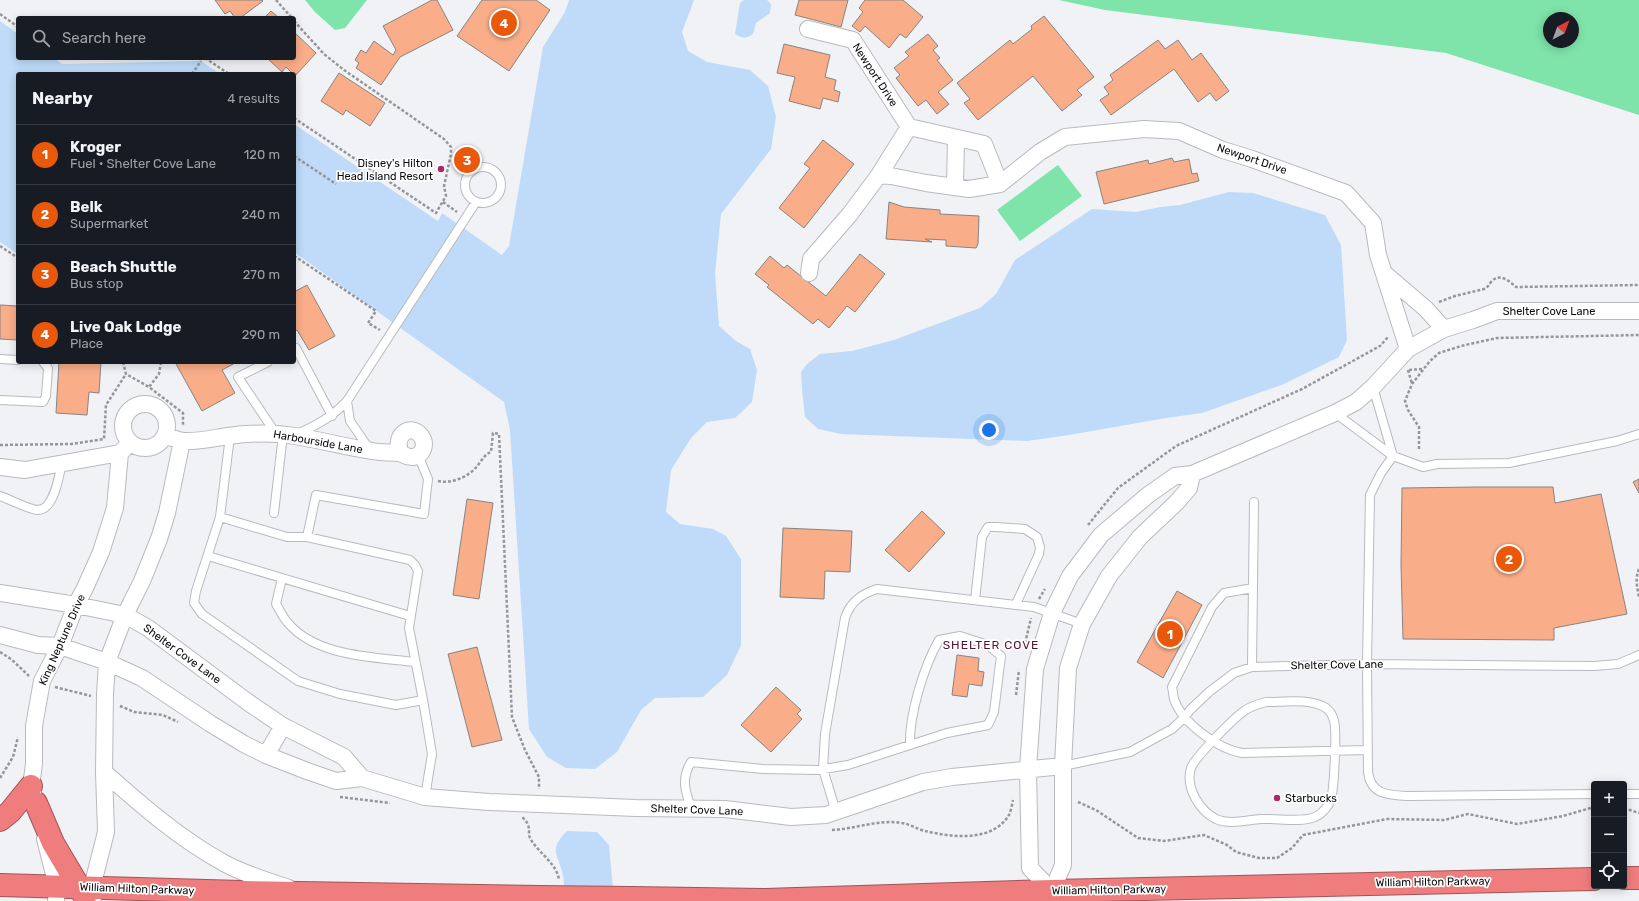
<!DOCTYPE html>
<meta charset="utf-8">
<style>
:root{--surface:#171b24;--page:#20242c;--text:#f1f3f6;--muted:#9ea1a6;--line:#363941;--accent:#ea580c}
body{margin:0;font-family:Rubik,sans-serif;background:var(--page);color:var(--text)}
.controls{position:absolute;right:12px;bottom:12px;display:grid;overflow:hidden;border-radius:4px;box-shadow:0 2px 10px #0003}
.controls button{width:36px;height:36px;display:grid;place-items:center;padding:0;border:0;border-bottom:1px solid var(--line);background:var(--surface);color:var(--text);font:20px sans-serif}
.compass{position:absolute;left:1543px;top:12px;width:36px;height:36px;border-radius:50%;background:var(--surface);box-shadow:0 2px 10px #0003;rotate:41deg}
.you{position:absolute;left:989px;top:430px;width:14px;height:14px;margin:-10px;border:3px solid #fff;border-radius:50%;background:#1a73e8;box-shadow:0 0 0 6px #1a73e833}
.badge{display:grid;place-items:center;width:26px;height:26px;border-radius:50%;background:var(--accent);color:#fff;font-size:13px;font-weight:700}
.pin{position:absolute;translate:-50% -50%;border:2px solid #fff;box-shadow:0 1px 4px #0006}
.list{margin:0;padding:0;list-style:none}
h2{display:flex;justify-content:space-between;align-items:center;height:52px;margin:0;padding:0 16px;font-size:17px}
h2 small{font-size:13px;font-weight:400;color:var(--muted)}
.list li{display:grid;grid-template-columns:26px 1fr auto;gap:12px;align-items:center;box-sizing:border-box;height:60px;padding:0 16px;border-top:1px solid var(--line)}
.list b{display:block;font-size:15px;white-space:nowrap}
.list p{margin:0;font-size:13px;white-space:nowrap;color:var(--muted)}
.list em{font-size:13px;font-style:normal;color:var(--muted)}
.icon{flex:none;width:22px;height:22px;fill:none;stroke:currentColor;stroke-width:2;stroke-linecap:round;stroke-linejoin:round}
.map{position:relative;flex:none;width:1639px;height:901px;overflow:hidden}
.search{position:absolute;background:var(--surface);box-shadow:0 2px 10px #0003;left:16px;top:16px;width:280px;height:44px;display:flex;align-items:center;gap:10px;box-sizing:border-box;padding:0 14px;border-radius:4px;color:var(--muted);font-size:15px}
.panel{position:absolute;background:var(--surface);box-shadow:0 2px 10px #0003;left:16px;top:72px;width:280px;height:292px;border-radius:4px}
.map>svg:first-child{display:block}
.green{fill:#7ee4aa;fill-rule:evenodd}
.water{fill:#bfdbf9}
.building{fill:#f9ad88;stroke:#888482}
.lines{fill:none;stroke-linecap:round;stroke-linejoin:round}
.lane-casing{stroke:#b9babf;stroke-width:10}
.street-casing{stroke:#b9babf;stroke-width:18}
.highway-casing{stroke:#a05557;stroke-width:24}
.path{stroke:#95969a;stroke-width:2.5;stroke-dasharray:3 2;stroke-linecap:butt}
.lane{stroke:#fff;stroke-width:8}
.street{stroke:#fff;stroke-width:16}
.highway{stroke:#f07d7e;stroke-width:22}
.highway-bridge-casing{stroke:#a05557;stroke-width:24;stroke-linecap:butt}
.highway-bridge{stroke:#f07d7e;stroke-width:22}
.poi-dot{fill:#b02768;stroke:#fff;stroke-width:1.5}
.labels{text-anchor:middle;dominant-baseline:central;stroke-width:3.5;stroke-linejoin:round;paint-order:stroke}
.street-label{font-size:11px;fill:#0c0c0e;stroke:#fff}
.poi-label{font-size:11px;fill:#0c0c0e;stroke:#fff;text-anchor:end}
.neighbourhood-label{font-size:12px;letter-spacing:1px;fill:#561532;stroke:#fff}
</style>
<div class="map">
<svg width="1639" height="901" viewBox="0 0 1639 901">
<rect width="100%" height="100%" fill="#f0f2f6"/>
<path class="green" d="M305 0H367L345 28 335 30 315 12Z
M1059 0H1639V115L1446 53 1105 10ZM1549 18H1573V42H1549Z
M1058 165 1082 196 1020 241 997 210Z"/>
<path class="water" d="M569 0H694L682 32 688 51 707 62 750 70 768 86 776 117 771 149 721 214 715 274 719 326 736 341 750 349 757 370 752 402 735 418 707 422 691 438 671 470 666 512 680 524 713 529 726 536 741 559V645L727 675 703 697 655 698 641 710 617 752 595 769 566 768 547 757 529 729 510 430 504 402 294 252V124L438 221 442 213 502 255 509 246 543 47 565 12Z
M744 0H767L771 4 770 13 756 23 753 34C746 39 742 38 735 34L740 3Z
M0 21 18 34V58H54L62 64 201 61 220 74H18V254L0 242Z
M1229 192 1253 193 1325 215 1341 245 1347 340 1339 357 1284 384 1202 413 1166 418 1069 435 1027 441 841 434 818 429 805 417 802 389 801 372 807 364 820 354 852 351 894 340 980 308 996 294 1015 260 1092 209 1136 212 1160 207 1180 205Z
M567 831 597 832 609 845 613 889 562 901C563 893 565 883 563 876 559 854 547 851 567 831Z"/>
<path class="building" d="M215 0H262L263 1 240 18H235L230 11 225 14Z
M432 0H437L453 30 400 57 381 85 356 68 359 63 355 60 361 50 366 53 374 41 393 55 396 50 383 26Z
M482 0H536L550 10 509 71 457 36Z
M799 0H848L841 27 795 15Z
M865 0H903L923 17 906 38 900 34 889 48 865 26 860 32 852 26 863 12 859 8Z
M271 11 279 18H264Z
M1044 16 1094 77 1077 90 1082 95 1062 111 1033 76 978 120 964 103 970 99 957 83 1010 40 1013 44 1032 29 1031 26Z
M294 32 316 53 295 76 286 67 282 72 267 58H294Z
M928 34 938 46 933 50 940 58 937 60 953 80 938 92 949 104 937 114 926 100 918 106 896 78 900 75 894 68 909 56 905 52Z
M1158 40 1165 49 1178 40 1192 60 1201 53 1229 91 1216 101 1210 93 1198 102 1174 69 1111 115 1100 100 1109 94 1104 87 1113 80 1110 75Z
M784 44 830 55 825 77 836 80 834 90 840 92 838 102 823 98 820 109 789 101 795 77 777 73Z
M339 73 385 103 370 126 346 110 343 115 321 101Z
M823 140 854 164 804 228 779 208 810 168 804 164Z
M1172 158 1174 162 1189 159 1192 174 1197 173 1199 181 1104 204 1096 172 1148 160 1149 164Z
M889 202 904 207 940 210V214L979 216 978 244 976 248 946 246V240L925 239 932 242 886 239Z
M860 254 885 274 855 312 847 306 829 328 818 319 813 324 767 287 769 285 755 274 770 256 784 268 787 265 826 296Z
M307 285 335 336 309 350 297 330 294 332V292Z
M0 305 18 306V340L0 339Z
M59 362H101L99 393 89 392 87 415 56 413Z
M175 362H237L222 370 235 393 202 411Z
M1639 479V493L1633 482Z
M1476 487H1553L1555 503 1601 494 1627 614 1554 628V640L1403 639 1401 565 1402 488Z
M467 499 493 503 479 599 453 595Z
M922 511 945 533 909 572 885 550Z
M783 528 852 531 850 572 825 571 824 599 780 597Z
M1177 591 1202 605 1163 678 1137 662Z
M477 647 502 740 472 747 448 654Z
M957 655 979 658 978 671 984 672 982 686 969 684 967 697 952 695Z
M776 687 801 710 797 714 802 719 771 752 741 725Z"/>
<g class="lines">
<defs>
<path id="lane" d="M465 185a18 18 0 1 1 36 0a18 18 0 1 1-36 0Z
M294 349 296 348 332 416
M0 359 18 360
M268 362 238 377 276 434
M1373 387 1393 456
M0 400 43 402 46 396 48 368 43 362
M347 401 350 421 370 450
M1335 413 1393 456
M297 434C317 425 332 417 347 401L476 202
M230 436 220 517 287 537H307L316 495 424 514 428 479 418 455
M0 496C9 499 30 510 38 510 54 510 59 476 62 463
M274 513 283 434
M220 517 196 591 194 603 202 614 298 681 340 694 396 705 423 700 409 628 418 571 415 565 410 560 307 537
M208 556 410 616
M282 578 276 604C280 610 283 618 288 623 317 657 374 657 415 662
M1253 588 1224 593 1212 607 1172 687C1173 691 1173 695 1174 699 1182 723 1218 749 1242 753L1368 750
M975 600 982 537 988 527H996L1025 529 1037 537 1040 547 1039 554 1016 604
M1252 667 1254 502
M423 700 432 754 425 797
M1266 702C1284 702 1310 698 1326 708 1330 711 1333 716 1334 721 1337 730 1334 790 1331 799 1329 806 1322 814 1315 817 1301 823 1277 818 1261 819 1247 820 1229 825 1216 819 1200 811 1185 788 1191 768 1195 757 1233 719 1244 711 1251 706 1258 704 1266 702Z
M1063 766 1130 752 1172 729 1185 717 1190 710 1209 692 1234 673 1252 667 1367 664 1594 666 1618 664 1639 655
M1594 794 1408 796C1388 795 1371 795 1368 772L1367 664 1370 495 1381 473 1393 456 1423 467 1437 464 1509 463 1617 441 1639 434
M1624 794H1639
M691 808C685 790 681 779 691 762L763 769 818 770 848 765 947 733 988 725 994 712 1001 656 988 645 960 636 939 640C924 666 909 715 910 745
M836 812 823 769 825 734 845 618C850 602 861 594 877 589L1034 607 1082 624"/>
<path id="street" d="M808 29 853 40 909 127 879 175
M909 127 984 144 1000 184
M955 187 956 138
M809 273 811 259 850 214 879 175 891 176 926 183 969 189 1000 184 1040 152 1065 137 1144 129 1179 131 1223 150 1252 159 1346 193 1373 223 1378 255 1408 349
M1384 273 1426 309 1444 329
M123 426a22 22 0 1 1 44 0a22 22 0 1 1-44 0Z
M165 436C171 437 177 440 183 441 197 442 214 438 228 436 250 433 272 432 295 436 320 440 346 447 372 451 381 453 390 452 399 453 404 454 407 458 413 457 423 456 427 444 421 436 411 422 392 436 401 453
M0 467 25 470 120 453 126 447
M1192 474 1189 488 1177 502 1140 537 1109 576 1082 624 1068 668 1063 766V865L1052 891 1030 868 1028 769 1035 669 1052 613 1070 576 1101 535 1148 495 1175 476 1192 474 1335 413 1356 402 1373 387 1408 349 1444 329 1473 320 1497 311H1639
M0 593 76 605 125 615 148 628 249 703 283 726 344 757 362 778
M0 635 38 645 60 646 107 662 142 678 211 724 244 744 266 755 307 771 336 781 362 778 425 797 489 802 636 808 725 809 791 817 826 815 923 782 952 777 1063 766
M266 755 283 726
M104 772C141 805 180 839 224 863 244 874 267 881 289 888
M34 797 31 786 34 764V726L42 681 60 646 76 605 85 588 101 552 115 508 120 453
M45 839 57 886 56 901
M93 898 92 887 106 832 104 772 105 694 107 662 125 615 142 581 159 539 167 513 182 441"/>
<path id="highway" d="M36 803 53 843 85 897
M0 820 10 812 31 786
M1624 878H1639
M0 885 241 892 540 897
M631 898 765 900 1052 891 1594 879"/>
</defs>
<use href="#lane" class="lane-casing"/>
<use href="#street" class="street-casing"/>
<use href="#highway" class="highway-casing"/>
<path class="path" d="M276 0 292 18
M0 14 18 27
M294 21 324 54 344 70 444 139 451 147V154L444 186 446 196 436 213 294 118
M64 58H84
M205 58 229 74
M192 74 201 61
M294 156 336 184
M443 202 457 212
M0 246 18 258
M294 258 296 257 376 311 368 323 380 330
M1439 302 1455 296 1484 289C1488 287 1489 285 1491 282 1500 272 1509 281 1516 287L1639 285
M123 362 126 374 149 387
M161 362 159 374 149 387 183 413V426
M1408 370 1412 384
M1409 370 1422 369
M0 445 71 444 104 439 106 405 126 374
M1419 449V427L1408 410 1405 401 1412 384 1430 361 1439 353 1461 346 1497 338 1639 335
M438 481C452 484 469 477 478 465 482 460 485 454 491 452L493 433 499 434 512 717 525 750 539 777V789
M1088 525 1118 488 1176 446 1302 389 1380 346 1388 337
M1639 569C1635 578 1637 587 1639 597
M1039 599 1045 589
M1024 648 1031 618
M0 652 11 659 29 676
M55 687 91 696
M1016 695 1019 670
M120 706 134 712 163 715 178 722
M0 778 13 757 18 737
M340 797 390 803
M1078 802 1096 810 1138 838 1164 841 1204 835 1227 845 1236 852 1259 858H1277L1292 848 1303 835 1387 819 1444 820 1468 814 1517 824 1563 816 1594 807
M1624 808 1639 813
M523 817C524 821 527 821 528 825 530 829 528 834 530 838 537 852 557 863 559 880
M832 830C855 829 879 819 902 823 910 824 917 829 925 831 951 837 992 843 1009 815 1011 811 1012 805 1013 800"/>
<use href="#lane" class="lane"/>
<use href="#street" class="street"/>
<use href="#highway" class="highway"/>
<defs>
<path id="highway-bridge" d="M540 897 631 898"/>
</defs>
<use href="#highway-bridge" class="highway-bridge-casing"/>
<use href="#highway-bridge" class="highway-bridge"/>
</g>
<g class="poi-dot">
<circle cx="441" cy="169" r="4"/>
<circle cx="1277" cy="798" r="4"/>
</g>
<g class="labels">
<g class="street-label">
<text transform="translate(875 75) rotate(57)">Newport Drive</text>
<text transform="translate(1252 159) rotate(19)">Newport Drive</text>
<text x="1549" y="311">Shelter Cove Lane</text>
<text transform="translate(318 442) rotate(10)">Harbourside Lane</text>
<text transform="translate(62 640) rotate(-66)">King Neptune Drive</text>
<text transform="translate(182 654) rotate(36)">Shelter Cove Lane</text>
<text transform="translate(1337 665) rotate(-1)">Shelter Cove Lane</text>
<text transform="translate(697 810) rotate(2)">Shelter Cove Lane</text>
<text transform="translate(1433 882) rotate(-1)">William Hilton Parkway</text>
<text transform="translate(137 889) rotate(2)">William Hilton Parkway</text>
<text transform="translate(1109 890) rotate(-1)">William Hilton Parkway</text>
</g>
<g class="poi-label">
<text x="433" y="163">Disney's Hilton<tspan x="433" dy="13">Head Island Resort</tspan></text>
<text x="1285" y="798" text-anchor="start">Starbucks</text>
</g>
<g class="neighbourhood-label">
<text x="991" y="645">SHELTER COVE</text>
</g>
</g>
</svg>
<div class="controls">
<button>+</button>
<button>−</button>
<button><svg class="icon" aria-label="locate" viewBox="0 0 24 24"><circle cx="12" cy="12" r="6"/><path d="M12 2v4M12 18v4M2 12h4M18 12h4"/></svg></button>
</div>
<svg class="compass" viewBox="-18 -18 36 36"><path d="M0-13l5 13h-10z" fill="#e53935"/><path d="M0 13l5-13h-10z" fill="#9ea1a6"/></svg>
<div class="you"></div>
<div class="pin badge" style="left:1170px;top:634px">1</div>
<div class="pin badge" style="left:1509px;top:559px">2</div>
<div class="pin badge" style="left:467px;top:160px">3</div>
<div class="pin badge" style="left:504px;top:23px">4</div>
<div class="search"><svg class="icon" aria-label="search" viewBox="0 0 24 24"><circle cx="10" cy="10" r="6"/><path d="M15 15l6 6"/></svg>Search here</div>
<section class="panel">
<h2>Nearby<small>4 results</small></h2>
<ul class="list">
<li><span class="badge">1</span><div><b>Kroger</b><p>Fuel · Shelter Cove Lane</p></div><em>120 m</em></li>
<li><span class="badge">2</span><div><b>Belk</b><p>Supermarket</p></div><em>240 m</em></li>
<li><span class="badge">3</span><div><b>Beach Shuttle</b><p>Bus stop</p></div><em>270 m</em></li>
<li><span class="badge">4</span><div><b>Live Oak Lodge</b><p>Place</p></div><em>290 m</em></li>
</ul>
</section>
</div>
